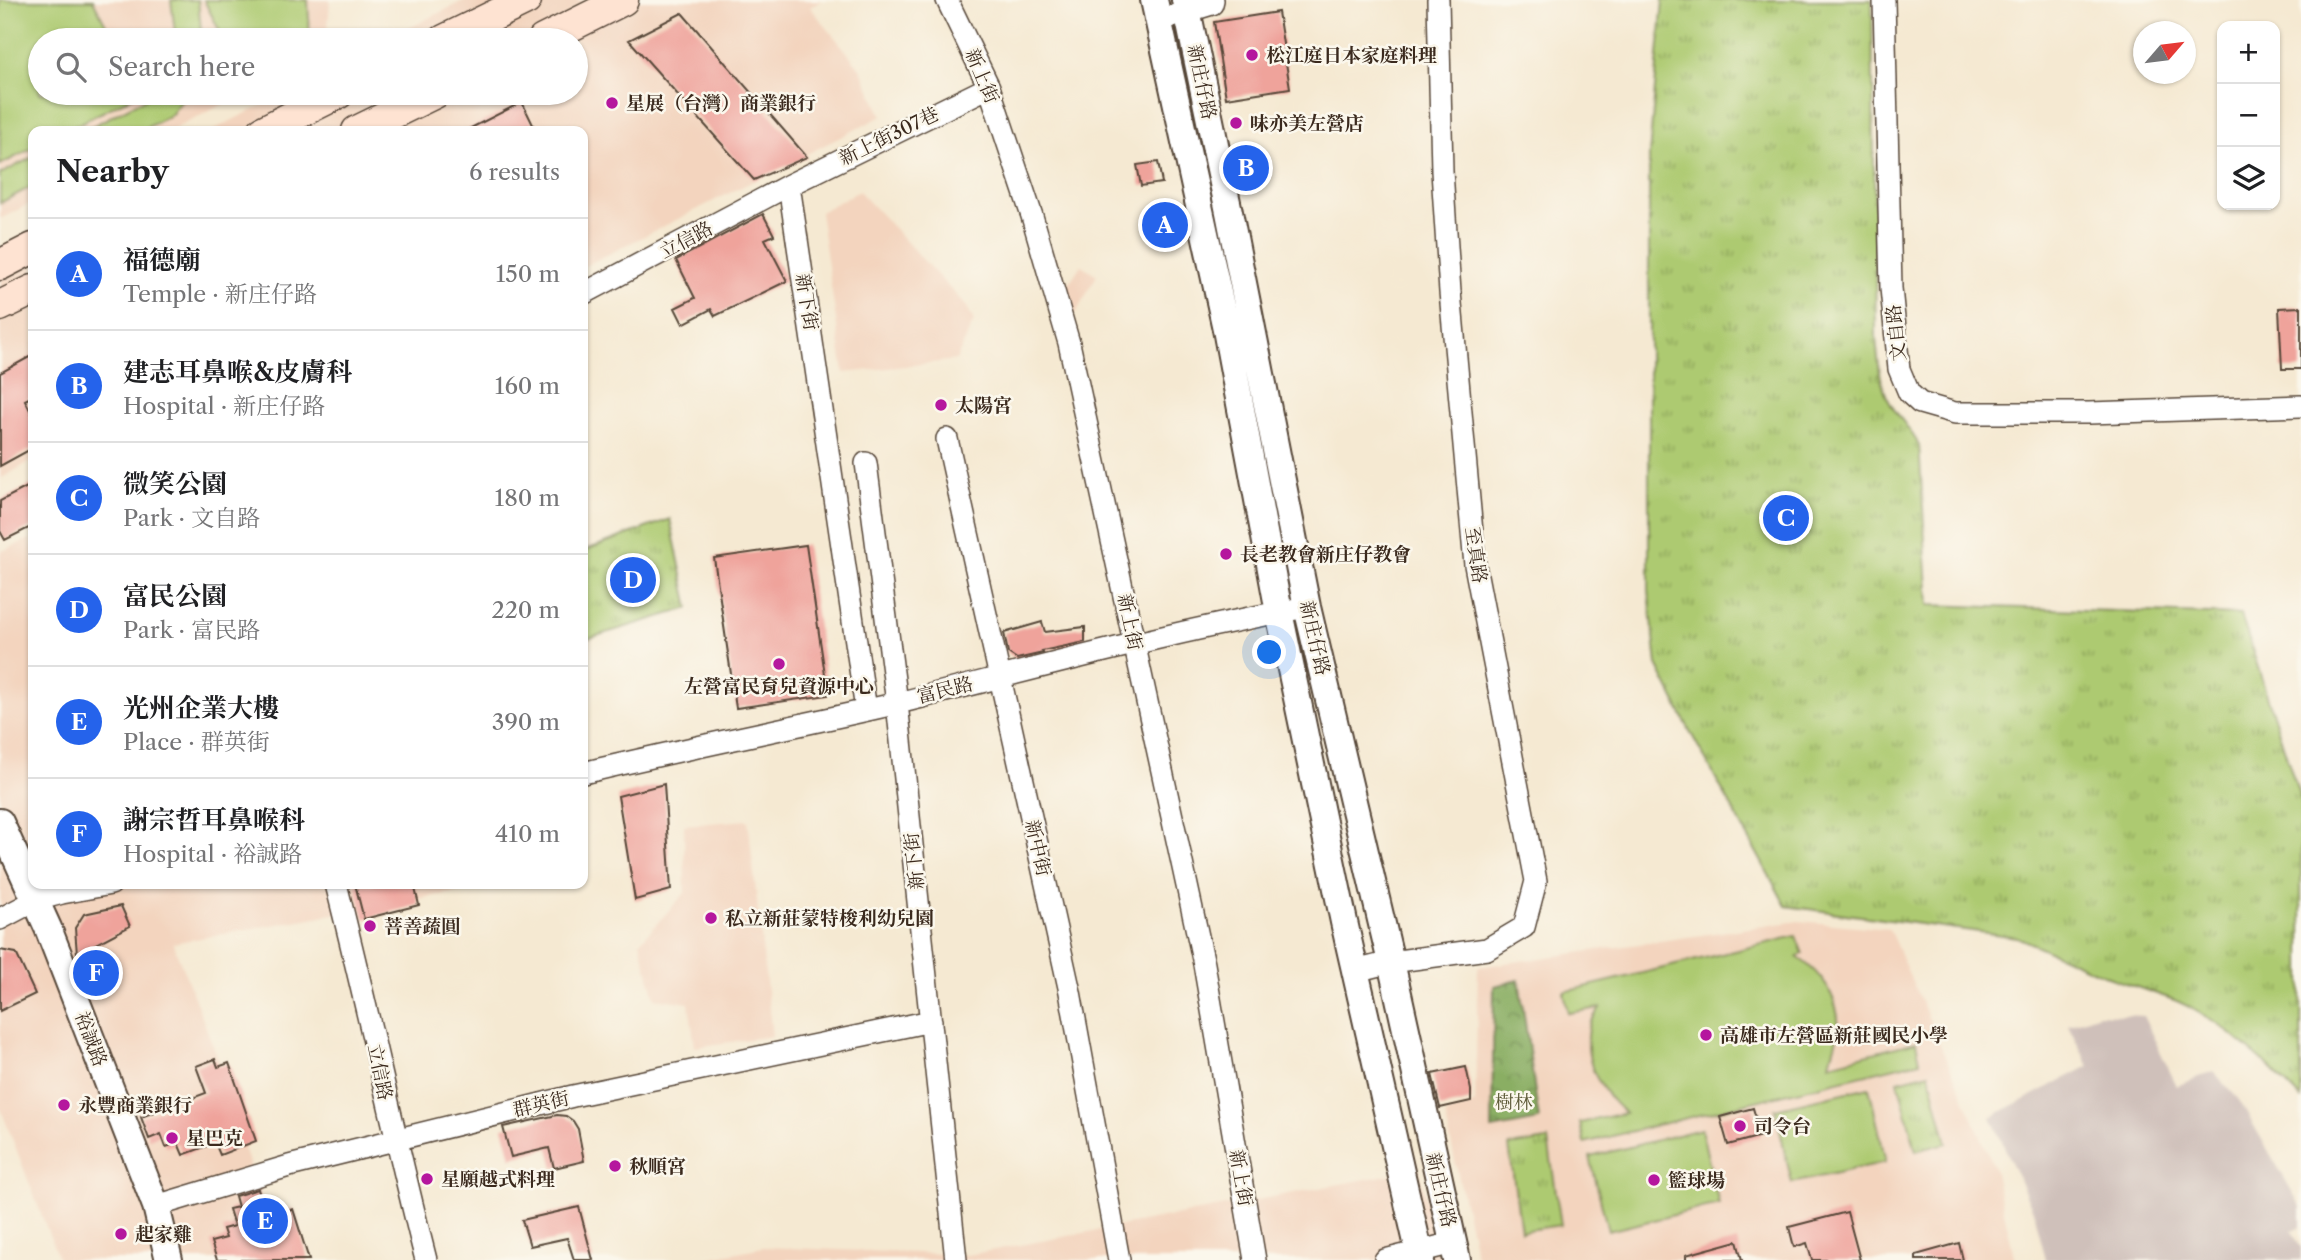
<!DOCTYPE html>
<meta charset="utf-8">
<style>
:root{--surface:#fff;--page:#f2f2f2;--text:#202124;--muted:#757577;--line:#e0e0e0;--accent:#2563eb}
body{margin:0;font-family:"Libre Caslon Text","Noto Serif TC",serif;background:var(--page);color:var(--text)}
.controls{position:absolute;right:21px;top:21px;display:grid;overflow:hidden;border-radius:14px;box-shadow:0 2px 5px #0004}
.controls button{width:63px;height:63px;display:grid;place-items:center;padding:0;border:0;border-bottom:2px solid var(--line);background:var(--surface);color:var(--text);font:35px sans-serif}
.compass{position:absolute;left:2133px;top:21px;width:63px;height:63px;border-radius:50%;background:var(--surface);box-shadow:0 2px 5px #0004;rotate:62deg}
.you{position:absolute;left:1270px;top:653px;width:24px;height:24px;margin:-18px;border:5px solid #fff;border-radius:50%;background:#1a73e8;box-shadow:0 0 0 10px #1a73e833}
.badge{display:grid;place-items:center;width:46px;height:46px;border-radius:50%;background:var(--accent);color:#fff;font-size:23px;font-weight:700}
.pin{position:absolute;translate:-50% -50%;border:4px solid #fff;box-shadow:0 2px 7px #0006}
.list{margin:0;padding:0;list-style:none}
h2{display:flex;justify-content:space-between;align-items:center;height:91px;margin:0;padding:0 28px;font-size:30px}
h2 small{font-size:23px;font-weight:400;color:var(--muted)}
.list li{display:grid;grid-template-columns:46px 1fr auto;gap:21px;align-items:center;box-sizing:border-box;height:112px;padding:0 28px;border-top:2px solid var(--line)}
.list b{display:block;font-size:26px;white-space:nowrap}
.list p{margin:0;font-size:23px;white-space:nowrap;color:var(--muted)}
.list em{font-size:23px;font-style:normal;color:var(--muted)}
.icon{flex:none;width:38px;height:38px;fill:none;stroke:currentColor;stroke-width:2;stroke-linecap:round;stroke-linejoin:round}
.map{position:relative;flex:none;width:2301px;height:1260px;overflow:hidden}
.search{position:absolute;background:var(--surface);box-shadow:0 2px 5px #0004;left:28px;top:28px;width:560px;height:77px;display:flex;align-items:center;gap:18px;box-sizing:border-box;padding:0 24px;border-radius:38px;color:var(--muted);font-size:26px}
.panel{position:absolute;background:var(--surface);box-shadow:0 2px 5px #0004;left:28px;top:126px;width:560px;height:763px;border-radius:14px}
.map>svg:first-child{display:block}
.built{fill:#f3d4be}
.industrial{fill:#cfc0ba}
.forest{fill:url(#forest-crowns);stroke:#626c40;stroke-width:2}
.park{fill:url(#park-tufts);stroke:#747a48;stroke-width:2}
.garden{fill:#adca71;stroke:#747a48;stroke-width:2}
.building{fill:#efa39b}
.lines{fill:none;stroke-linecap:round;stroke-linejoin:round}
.minor-casing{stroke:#574739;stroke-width:24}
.tertiary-casing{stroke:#574739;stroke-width:30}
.secondary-casing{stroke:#574739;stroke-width:33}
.minor{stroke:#fff;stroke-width:21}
.tertiary{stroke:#fff;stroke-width:26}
.secondary{stroke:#fee3d2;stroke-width:30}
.poi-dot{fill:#b5179e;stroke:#fbf7ec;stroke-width:2.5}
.labels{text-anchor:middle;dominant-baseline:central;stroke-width:5;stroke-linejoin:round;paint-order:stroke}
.poi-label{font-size:19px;font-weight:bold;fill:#3b2a1e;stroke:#fbf7ec;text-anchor:start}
.street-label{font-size:19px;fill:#3b2a1e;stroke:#fbf7ec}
.park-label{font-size:19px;fill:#5d5a37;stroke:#fbf7ec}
</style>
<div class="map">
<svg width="2301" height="1260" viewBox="0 0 2301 1260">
<defs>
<pattern id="forest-crowns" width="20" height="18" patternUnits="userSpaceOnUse" patternTransform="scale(1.75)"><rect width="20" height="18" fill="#8aae63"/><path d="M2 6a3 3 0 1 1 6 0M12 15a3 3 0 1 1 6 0" fill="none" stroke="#728e51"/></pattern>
<pattern id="park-tufts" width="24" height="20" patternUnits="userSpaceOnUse" patternTransform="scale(1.75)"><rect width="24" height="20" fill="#adca71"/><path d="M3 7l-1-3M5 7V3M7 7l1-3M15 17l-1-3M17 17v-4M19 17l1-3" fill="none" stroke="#8ea45c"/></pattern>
</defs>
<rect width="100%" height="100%" fill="#fbf7ec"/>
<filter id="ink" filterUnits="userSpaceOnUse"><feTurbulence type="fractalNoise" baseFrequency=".0143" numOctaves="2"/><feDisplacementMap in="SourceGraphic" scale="14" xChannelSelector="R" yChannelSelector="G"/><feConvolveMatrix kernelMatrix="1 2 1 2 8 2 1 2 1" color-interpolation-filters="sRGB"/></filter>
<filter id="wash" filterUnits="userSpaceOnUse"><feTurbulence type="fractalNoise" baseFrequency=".00686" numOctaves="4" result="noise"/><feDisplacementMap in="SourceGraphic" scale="28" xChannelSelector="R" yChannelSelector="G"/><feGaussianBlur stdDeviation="1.57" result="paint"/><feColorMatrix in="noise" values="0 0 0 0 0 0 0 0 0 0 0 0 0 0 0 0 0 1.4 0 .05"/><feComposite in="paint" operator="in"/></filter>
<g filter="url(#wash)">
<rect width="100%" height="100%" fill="#f5e9d2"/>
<path class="built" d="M0 0H330L327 40H40V93H245L170 131H33V202L0 219Z
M465 0H822L810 7 860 68 882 116 583 267V131H211L286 93H576V40H385Z
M859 191 967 307 974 321 956 360 844 373 820 212Z
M33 233V460L0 479V250Z
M1081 265 1097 275 1076 313 1064 307 1058 277 1069 283Z
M30 539 33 548V884H465L467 890 173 943 217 1056 278 1260H59L0 1107V552Z
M748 820 772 1036 695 1047 689 1003 655 998 640 942 685 893 684 825Z
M1799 921 1889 929 1993 1164 2015 1260H1477L1445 1115 1475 1103 1478 967Z
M1419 1169 1440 1260H698L763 1247 968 1255Z"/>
<path class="industrial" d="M2099 1014 2143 1016 2177 1086 2213 1071 2239 1100 2301 1207V1226L2292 1231 2301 1248V1260H2046L2035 1215 1991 1117 2089 1066 2068 1025Z"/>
<path class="forest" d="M1519 980 1539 1120 1492 1129 1494 986Z"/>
<path class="park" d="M1663 0H1872L1876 337C1878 358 1879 384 1890 403 1899 418 1911 430 1919 445L1929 605 2241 615 2301 801V1099L2264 1062 2219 1024 2180 1002 2108 977 2017 937 1786 906 1692 735 1657 665 1649 591V155Z
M670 519 689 608 583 640V551Z
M1929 1073 1947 1143 1916 1151 1898 1081Z
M1548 1140 1561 1225 1521 1231 1509 1146Z"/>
<path class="garden" d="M0 0H93L114 40H40V93H140L65 131H33V148L0 165Z
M171 0H198L202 40H176Z
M204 0H308L310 40H224Z
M156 93H187L171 115 140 131H83Z
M33 157V186L0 203V174Z
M1796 936 1803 954 1797 957C1822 973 1841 1000 1838 1031 1837 1042 1832 1053 1830 1064L1916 1042 1920 1061 1584 1143 1580 1123 1625 1113C1600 1090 1583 1064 1589 1028 1590 1021 1596 1014 1600 1008L1568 1013 1564 992Z
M1869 1087 1886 1162 1792 1183 1775 1109Z
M1701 1129 1719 1204 1608 1231 1590 1157Z"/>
<g id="blocks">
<path class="building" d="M1278 12 1290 88 1226 98 1214 22Z
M682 13 807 157 754 180 629 40Z
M522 102 536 131H465Z
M1158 162 1162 183 1141 186 1137 165Z
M763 214 774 235 765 239 787 281 715 316 711 309 683 324 675 308 695 298 676 260Z
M2301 307V369H2282L2279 308Z
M33 355V396L25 400 33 416V448L0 466V373Z
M33 484V526L5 540 0 531V501Z
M806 545 828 695 736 708 714 558Z
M1042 622 1045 632 1085 627V642L1042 651 1043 653 1017 659 1008 653 1004 633Z
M664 784 671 890 635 900 618 796Z
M355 884H414L419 905 364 919Z
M121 906 130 926 77 954 75 928 84 914Z
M0 950 16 953 35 994 0 1011Z
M215 1059 218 1067 229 1063 256 1141 220 1155 215 1143 183 1155 178 1143 166 1147 161 1134 149 1139 141 1117 206 1093 196 1066Z
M1466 1067 1471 1090V1101L1440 1108 1432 1074Z
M1753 1108 1761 1136 1728 1145 1720 1117Z
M557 1115 566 1116 573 1121 578 1129 584 1161 554 1168 549 1148 511 1157 503 1127Z
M258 1189 266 1217 293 1209 309 1260H217L211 1242 226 1238 223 1229 234 1226 229 1209 238 1207 235 1196Z
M579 1207 593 1260H574L567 1238 530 1246 522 1220Z
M1847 1212 1860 1260H1812L1807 1243 1794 1247 1789 1227Z
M1737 1241 1742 1260H1686V1255Z
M1959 1243 1963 1260H1916V1255Z"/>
</g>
</g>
<g filter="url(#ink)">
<use href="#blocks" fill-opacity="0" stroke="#574739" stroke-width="2"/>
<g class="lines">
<defs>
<path id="minor" d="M947 0 989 87 1032 216 1069 343 1204 964 1255 1260
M1884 0 1891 288 1899 369 1909 393 1920 403 1955 413H2089L2301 406
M1159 20 1212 4 1213 0
M789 185 866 710
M583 294 789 185 989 87
M947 439 1070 992 1119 1260
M866 463 897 703 956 1260
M583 773C686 748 790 728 894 704 1031 670 1168 632 1307 607
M336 884C368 1009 394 1135 426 1260
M0 919 36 900 62 893 111 884
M1355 971 1391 962 1487 949 1524 927 1536 881 1475 565 1450 292 1442 171 1438 0
M156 1206 289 1166 573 1096 931 1021
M1385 1260 1453 1243"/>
<path id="tertiary" d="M1154 0 1226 329 1279 612 1344 922 1421 1260
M1185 0 1229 212 1307 607 1391 962 1457 1260
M0 822 48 928 156 1206 169 1260"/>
<path id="secondary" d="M444 40 526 0
M543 40 623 0
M263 131 339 93
M357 131 435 93
M0 265 33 248
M0 306 33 290"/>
</defs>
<use href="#minor" class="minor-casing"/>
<use href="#tertiary" class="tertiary-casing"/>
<use href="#secondary" class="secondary-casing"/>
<use href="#minor" class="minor"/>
<use href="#tertiary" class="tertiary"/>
<use href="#secondary" class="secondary"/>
</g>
</g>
<g class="poi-dot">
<circle cx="1252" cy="55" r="7"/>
<circle cx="612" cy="103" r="7"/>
<circle cx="1236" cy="123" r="7"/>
<circle cx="941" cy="405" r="7"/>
<circle cx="1226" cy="554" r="7"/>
<circle cx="779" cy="664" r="7"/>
<circle cx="711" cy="918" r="7"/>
<circle cx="370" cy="926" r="7"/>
<circle cx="1706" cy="1035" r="7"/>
<circle cx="64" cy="1105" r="7"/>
<circle cx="1740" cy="1126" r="7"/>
<circle cx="172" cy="1138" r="7"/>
<circle cx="615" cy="1166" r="7"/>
<circle cx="427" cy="1179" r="7"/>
<circle cx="1654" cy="1180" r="7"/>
<circle cx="121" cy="1234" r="7"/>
</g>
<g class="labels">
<g class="poi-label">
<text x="1266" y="55">松江庭日本家庭料理</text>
<text x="626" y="103">星展（台灣）商業銀行</text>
<text x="1250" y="123">味亦美左營店</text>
<text x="955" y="405">太陽宮</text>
<text x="1240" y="554">長老教會新庄仔教會</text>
<text x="779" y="686" text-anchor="middle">左營富民育兒資源中心</text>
<text x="725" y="918">私立新莊蒙特梭利幼兒園</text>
<text x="384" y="926">菩善蔬圓</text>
<text x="1720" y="1035">高雄市左營區新莊國民小學</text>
<text x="78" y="1105">永豐商業銀行</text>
<text x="1754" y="1126">司令台</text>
<text x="186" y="1138">星巴克</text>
<text x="629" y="1166">秋順宮</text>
<text x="441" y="1179">星願越式料理</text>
<text x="1668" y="1180">籃球場</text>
<text x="135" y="1234">起家雞</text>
</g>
<g class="street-label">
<text transform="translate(982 76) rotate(67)">新上街</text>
<text transform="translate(1202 82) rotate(78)">新庄仔路</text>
<text transform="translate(889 136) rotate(-26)">新上街307巷</text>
<text transform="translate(686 240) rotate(-28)">立信路</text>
<text transform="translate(807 302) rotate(81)">新下街</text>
<text transform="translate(1896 333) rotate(-96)">文自路</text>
<text transform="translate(1476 555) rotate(82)">至真路</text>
<text transform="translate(1130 622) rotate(78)">新上街</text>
<text transform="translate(1315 638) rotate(77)">新庄仔路</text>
<text transform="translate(945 690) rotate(-14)">富民路</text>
<text transform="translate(1038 848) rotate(77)">新中街</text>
<text transform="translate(914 861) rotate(-96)">新下街</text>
<text transform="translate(91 1039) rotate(69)">裕誠路</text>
<text transform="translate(380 1072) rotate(78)">立信路</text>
<text transform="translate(541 1104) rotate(-13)">群英街</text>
<text transform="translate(1241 1178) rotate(80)">新上街</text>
<text transform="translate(1441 1190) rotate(77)">新庄仔路</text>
</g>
<g class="park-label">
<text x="1514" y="1102">樹林</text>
</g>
</g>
</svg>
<div class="controls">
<button>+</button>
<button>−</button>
<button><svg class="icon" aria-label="layers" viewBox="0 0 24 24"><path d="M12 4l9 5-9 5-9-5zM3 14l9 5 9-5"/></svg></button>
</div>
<svg class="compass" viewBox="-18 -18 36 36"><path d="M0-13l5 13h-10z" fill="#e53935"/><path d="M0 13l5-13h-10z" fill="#757577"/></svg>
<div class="you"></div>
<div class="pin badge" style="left:1165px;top:225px">A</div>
<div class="pin badge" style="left:1246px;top:168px">B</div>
<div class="pin badge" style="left:1786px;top:518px">C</div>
<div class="pin badge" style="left:633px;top:580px">D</div>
<div class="pin badge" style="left:265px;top:1221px">E</div>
<div class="pin badge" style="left:96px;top:973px">F</div>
<div class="search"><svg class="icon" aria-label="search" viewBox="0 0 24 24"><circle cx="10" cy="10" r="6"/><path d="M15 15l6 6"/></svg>Search here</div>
<section class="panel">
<h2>Nearby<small>6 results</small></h2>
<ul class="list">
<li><span class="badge">A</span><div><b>福德廟</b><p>Temple · 新庄仔路</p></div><em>150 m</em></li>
<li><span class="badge">B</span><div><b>建志耳鼻喉&amp;皮膚科</b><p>Hospital · 新庄仔路</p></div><em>160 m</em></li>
<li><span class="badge">C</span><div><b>微笑公園</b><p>Park · 文自路</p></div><em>180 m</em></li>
<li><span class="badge">D</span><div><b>富民公園</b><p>Park · 富民路</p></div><em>220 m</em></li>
<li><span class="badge">E</span><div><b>光州企業大樓</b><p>Place · 群英街</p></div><em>390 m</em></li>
<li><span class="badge">F</span><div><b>謝宗哲耳鼻喉科</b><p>Hospital · 裕誠路</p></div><em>410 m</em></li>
</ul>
</section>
</div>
